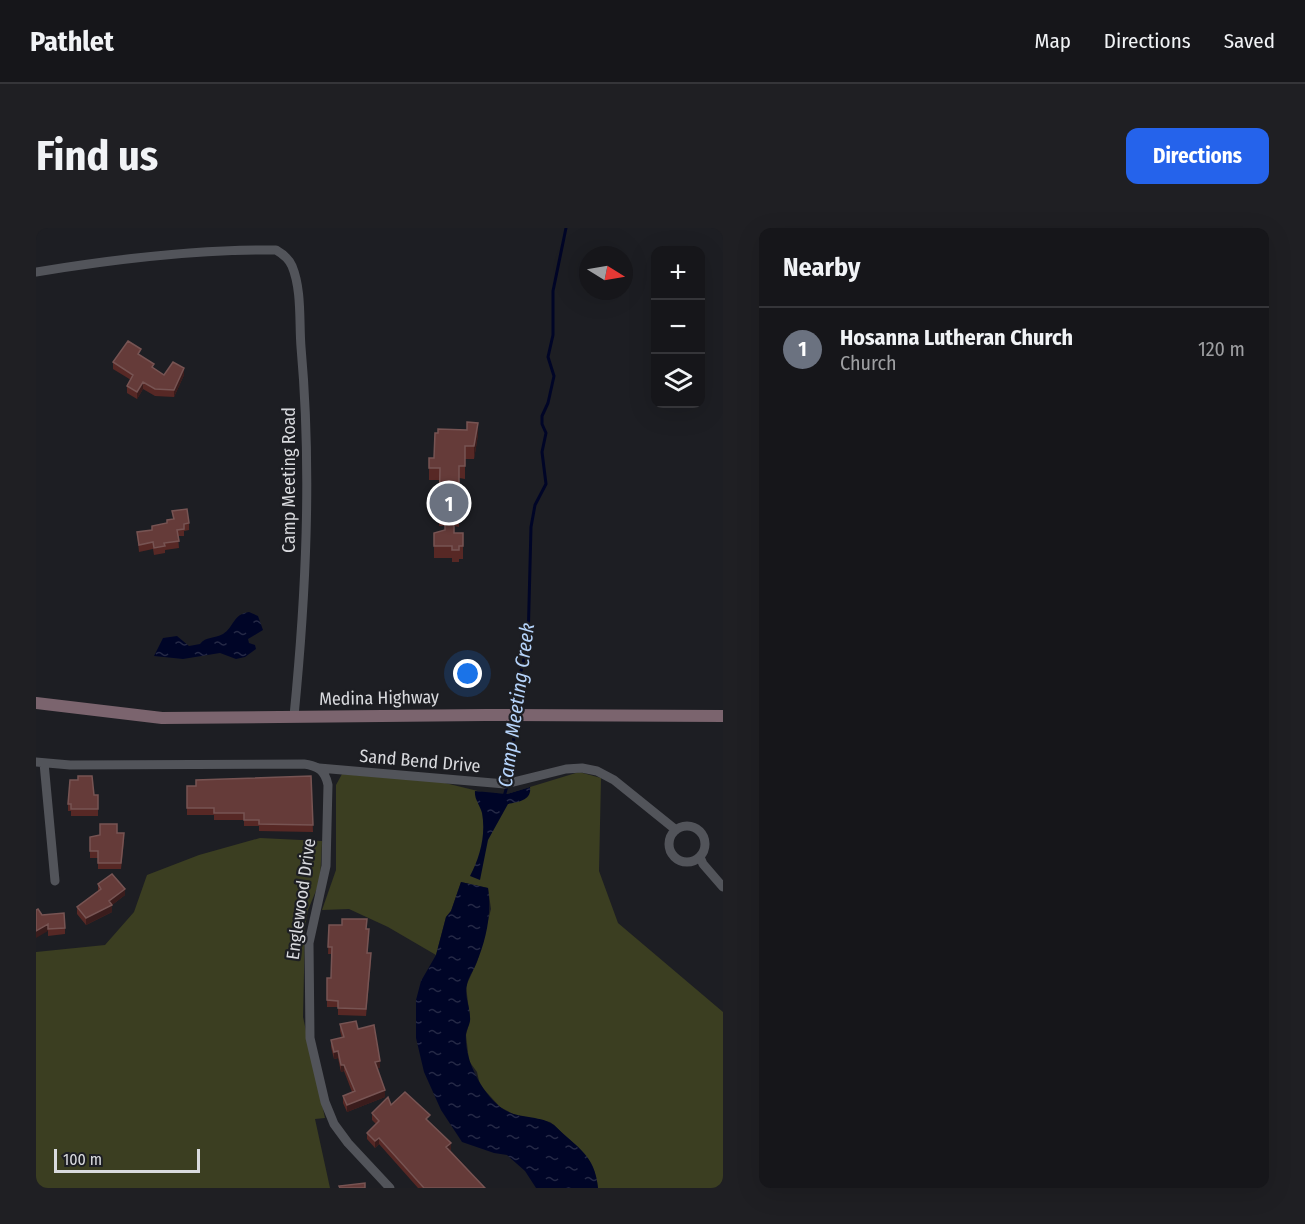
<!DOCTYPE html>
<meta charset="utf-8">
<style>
:root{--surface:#16161a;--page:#1f1f23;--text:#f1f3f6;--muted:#9e9fa2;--line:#353539;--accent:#2563eb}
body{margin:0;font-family:"Fira Sans Condensed",sans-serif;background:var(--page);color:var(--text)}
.controls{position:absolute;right:18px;top:18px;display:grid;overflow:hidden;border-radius:12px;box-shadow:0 6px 24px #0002}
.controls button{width:54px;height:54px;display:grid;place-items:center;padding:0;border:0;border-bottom:2px solid var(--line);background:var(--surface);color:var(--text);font:30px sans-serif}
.compass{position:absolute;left:543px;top:18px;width:54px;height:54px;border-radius:50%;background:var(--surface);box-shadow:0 6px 24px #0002;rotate:101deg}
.scale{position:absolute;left:18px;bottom:15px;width:146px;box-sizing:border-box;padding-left:6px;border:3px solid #d9dade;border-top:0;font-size:16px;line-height:21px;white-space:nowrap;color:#d9dade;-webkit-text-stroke:4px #1d1e23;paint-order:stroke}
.you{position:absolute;left:432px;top:446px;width:21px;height:21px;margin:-15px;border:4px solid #fff;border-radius:50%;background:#1a73e8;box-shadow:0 0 0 9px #1a73e833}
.badge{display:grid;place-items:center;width:39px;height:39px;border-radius:50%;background:var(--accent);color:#fff;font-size:20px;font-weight:700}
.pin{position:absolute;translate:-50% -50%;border:3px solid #fff;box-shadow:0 2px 6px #0006}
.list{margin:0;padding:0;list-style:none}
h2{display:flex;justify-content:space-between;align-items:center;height:78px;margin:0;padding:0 24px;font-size:26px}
h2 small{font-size:20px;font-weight:400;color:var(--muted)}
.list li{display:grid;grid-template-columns:39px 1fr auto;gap:18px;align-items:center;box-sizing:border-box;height:84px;padding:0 24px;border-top:2px solid var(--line)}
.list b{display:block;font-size:22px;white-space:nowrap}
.list p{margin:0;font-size:20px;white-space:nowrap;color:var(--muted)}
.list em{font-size:20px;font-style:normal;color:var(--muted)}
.icon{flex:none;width:33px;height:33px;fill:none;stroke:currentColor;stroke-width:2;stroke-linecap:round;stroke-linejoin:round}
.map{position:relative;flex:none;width:687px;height:960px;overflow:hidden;border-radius:12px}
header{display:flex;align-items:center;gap:36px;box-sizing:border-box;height:84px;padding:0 30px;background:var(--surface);border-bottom:2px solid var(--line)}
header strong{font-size:28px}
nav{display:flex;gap:33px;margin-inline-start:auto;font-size:21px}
.intro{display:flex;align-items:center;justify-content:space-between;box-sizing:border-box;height:144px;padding:0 36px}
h1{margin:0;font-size:42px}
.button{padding:15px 27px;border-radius:12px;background:var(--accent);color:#fff;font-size:21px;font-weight:700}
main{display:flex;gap:36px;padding:0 36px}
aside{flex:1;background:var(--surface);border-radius:12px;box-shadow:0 6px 24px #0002}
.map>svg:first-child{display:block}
.green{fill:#3b3e21}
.water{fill:url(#water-ripples)}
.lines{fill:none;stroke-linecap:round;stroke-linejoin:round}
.stream{stroke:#000527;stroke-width:3}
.street{stroke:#52545a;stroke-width:9}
.secondary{stroke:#7b646e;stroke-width:12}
.wall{fill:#572825}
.shaded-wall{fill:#3a1c1c}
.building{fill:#653b39;stroke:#775453;stroke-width:1.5}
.labels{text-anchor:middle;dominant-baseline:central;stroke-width:4.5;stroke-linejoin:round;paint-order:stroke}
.street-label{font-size:18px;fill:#d9dade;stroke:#1d1e23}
.water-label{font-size:20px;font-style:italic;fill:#b5d3fa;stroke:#1d1e23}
</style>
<header>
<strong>Pathlet</strong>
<nav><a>Map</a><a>Directions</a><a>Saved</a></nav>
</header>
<div class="intro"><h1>Find us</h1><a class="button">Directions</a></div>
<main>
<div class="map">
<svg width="687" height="960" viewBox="0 0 687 960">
<defs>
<pattern id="water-ripples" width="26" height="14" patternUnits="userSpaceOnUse" patternTransform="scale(1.5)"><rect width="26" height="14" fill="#000527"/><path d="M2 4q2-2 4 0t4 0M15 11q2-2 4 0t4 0" fill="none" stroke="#252946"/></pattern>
</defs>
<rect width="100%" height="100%" fill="#1d1e23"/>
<path class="green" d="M543 544 565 550 563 643 582 695 687 784V960H562C560 931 538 917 518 897L514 894 479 887 464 879 444 857 441 844 433 833 430 807 434 791 430 758 441 734 455 681 452 660 425 654 415 683 410 689 400 727 352 699 313 681 286 682 300 642V557L306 546 405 554 450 565 471 566Z
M224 610 286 613 284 653 272 682 269 699 267 789 289 890 279 891 294 960H0V724L69 717 98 684 111 647 163 627Z"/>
<path class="water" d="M213 384 222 388 227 402 212 411 213 415 219 417 220 421 209 429 200 431 184 425 147 431 118 428 127 410 141 408 153 418 164 416C170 408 178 411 187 406 198 399 197 386 213 384Z
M494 559C496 572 483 574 472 576L452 612 444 652 434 648C444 629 450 607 446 585 444 577 438 571 439 563L471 566Z
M425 654 452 660C456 686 450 712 440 736 437 743 432 750 431 757 428 767 434 779 434 789 435 795 431 800 430 806 428 831 445 863 463 878 479 892 503 886 518 897 541 920 559 926 562 960H500L489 943 471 927 458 925 426 914 405 882 388 844 380 810V772L385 753 400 727 410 689 415 683Z"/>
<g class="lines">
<path class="stream" d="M479 483V467L492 415 495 299 499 277 510 256 506 224 510 205 506 196V188L512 175 518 148 512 129 517 107V63L530 0
M468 569 476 539 479 490"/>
<path class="street" d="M0 44C79 31 161 21 240 22 247 26 253 31 256 38 266 62 263 94 265 119 276 243 270 366 258 488
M0 534 34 537 268 536C282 538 289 542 292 557L290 638 273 715 274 810 289 874 298 896 312 915 354 960
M8 535 19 653
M283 540 469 556 530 541 546 540 561 543 578 552 640 602
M633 616a18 18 0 1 1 36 0a18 18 0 1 1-36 0Z
M664 629 667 636 687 659"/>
<path class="secondary" d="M0 475 126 490 449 487 687 488"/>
</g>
<path class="wall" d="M105 128 118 141 128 147H148L138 169 119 168 107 161 101 171 91 165V158L95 152 77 141V134Z
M431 202 442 207 438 231H429V251L423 250V299L418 298V305H427V331H423V334H416V330H398V305L409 302V298H403V252H393V230H398Z
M136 283 153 295V302L148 303V308H142L143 320 129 322V325L118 327 117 321 103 324 101 304 116 302 131 296 137 291Z
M275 548 277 604 223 603V598H208V592H178V587H151V558H160Z
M58 567H62V588H35V583H32V576Z
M81 605 88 612 85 641H62V630H54V609Z
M62 656 89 667 76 677V684L50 697 41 686V679L62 663Z
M6 687 29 700V706L12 708V703Z
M293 697 330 701 333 708 331 725 335 732 330 788 302 787V779H291V750H295L296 726H292Z
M304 796 322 801 344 840H341L349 869 311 884 307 875V868L316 864 308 843 305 844 302 830 298 831 295 819V812L306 810 304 803Z
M355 877 393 894 415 921 414 922 449 960H382L343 916 339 920 331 911V905L340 896 336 892V885Z"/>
<path class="shaded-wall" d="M148 140V147L138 169V162Z
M107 154V161L101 171V164Z
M442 195V207L438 231V218Z
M89 661V667L76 677V684L50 697V690Z
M12 696V703L0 710V703Z
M302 823V830L298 831V824Z
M344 833V840L339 841V834Z
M305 837H308V843L305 844Z
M349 862V869L311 884V877Z
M343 910V916L339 920V913Z
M415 915V921L410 925V919Z"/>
<path class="building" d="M92 113 105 121 102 126 118 136 116 139 128 147 137 134 148 140 138 162 119 161 107 154 101 164 91 158 97 147 77 134Z
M431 194 442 195 438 218H429V238H423V286H418V305H427V318H423V322H416V318H398V305L409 302V286H403L404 240H393V230H398L399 205H402V201L431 202Z
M151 281 153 295 148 296V301L141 302 143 313 128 315 129 318 118 320 117 314 103 317 101 304 116 302V298L131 295V292L138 291 136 283Z
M42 548H56L58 567H62V581H35V576H32L34 552H42Z
M275 548 277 597 223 596V592H208V585H178V580H151V558H160V552Z
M64 596H81V605H88L85 635H62V623H54V609L64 607Z
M76 646 89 661 73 673 76 677 50 690 41 679 65 661 62 656Z
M2 681 6 687 28 685 29 700 12 701V696L0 703V682Z
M306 691H331L330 701H333L331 725H335L330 781 302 780V773L291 772V750H295L296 719H292L293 697H306Z
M320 793 322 801 338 797 344 833 339 834 349 862 311 877 307 868 319 863 308 837H305L302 823 298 824 295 812 308 809 304 796Z
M369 864 394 887 390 891 415 915 410 919 449 960H388L343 910 339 913 331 905 343 893 336 885 352 869 355 877Z
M329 955V960H304L303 958Z"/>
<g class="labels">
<g class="street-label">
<text transform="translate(253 252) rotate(-90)">Camp Meeting Road</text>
<text transform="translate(343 470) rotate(-1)">Medina Highway</text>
<text transform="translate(384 533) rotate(5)">Sand Bend Drive</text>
<text transform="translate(265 671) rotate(-82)">Englewood Drive</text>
</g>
<g class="water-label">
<text transform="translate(480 477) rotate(-82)">Camp Meeting Creek</text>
</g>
</g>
</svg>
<div class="controls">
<button>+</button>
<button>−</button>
<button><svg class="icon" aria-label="layers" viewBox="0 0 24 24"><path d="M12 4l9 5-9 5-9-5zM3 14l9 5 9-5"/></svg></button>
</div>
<svg class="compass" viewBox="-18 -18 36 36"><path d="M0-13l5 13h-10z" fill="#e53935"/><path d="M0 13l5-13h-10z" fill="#9e9fa2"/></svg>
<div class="scale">100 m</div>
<div class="you"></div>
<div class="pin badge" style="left:413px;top:275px;background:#6b7280">1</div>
</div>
<aside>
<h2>Nearby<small></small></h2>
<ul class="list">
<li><span class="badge" style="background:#6b7280">1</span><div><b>Hosanna Lutheran Church</b><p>Church</p></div><em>120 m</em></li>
</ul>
</aside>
</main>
